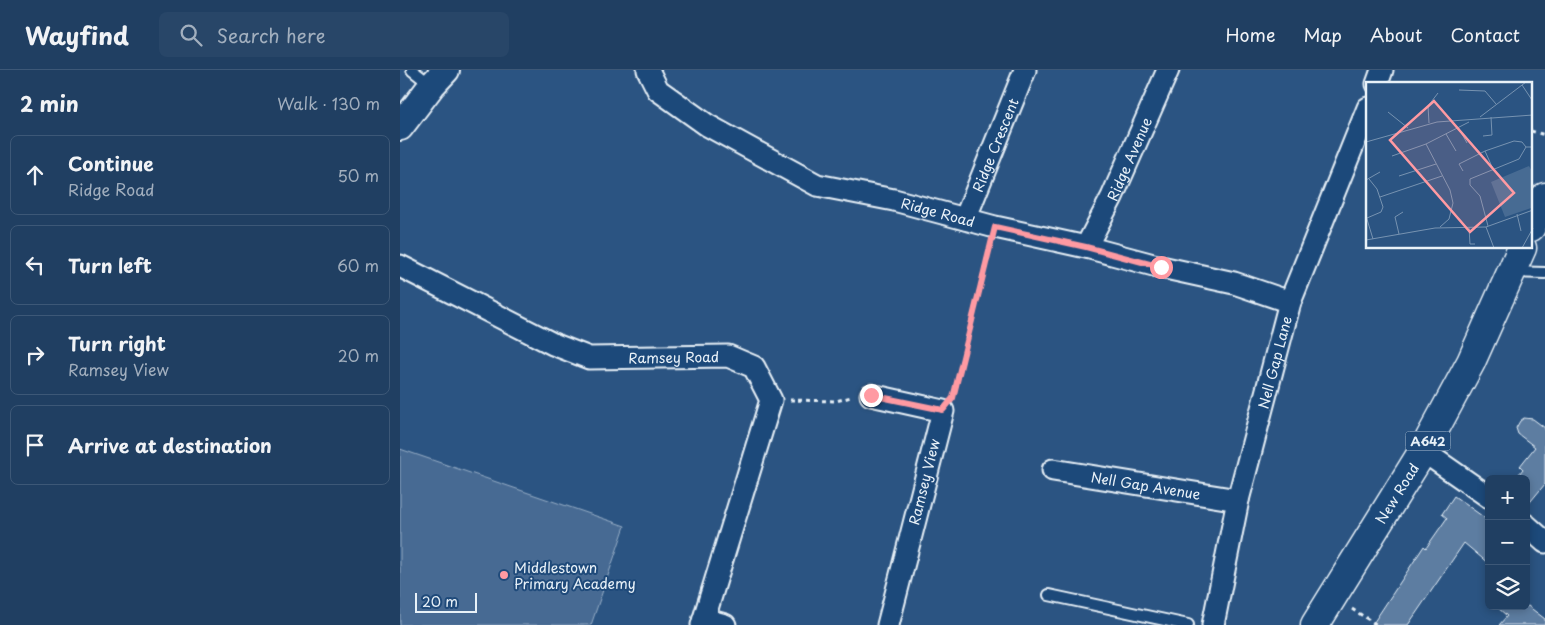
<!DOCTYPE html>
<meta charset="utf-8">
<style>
:root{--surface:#203f62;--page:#284668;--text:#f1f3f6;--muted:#a2afbe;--line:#3d5877}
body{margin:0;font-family:"Playpen Sans",sans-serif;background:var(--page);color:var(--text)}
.controls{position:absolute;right:15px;bottom:15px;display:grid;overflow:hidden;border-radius:8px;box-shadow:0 2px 8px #0003}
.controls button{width:45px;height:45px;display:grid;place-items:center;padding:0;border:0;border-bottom:1px solid var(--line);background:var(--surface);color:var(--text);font:25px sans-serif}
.scale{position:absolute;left:15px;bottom:12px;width:62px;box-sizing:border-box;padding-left:5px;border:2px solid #e8f1f8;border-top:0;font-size:14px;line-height:18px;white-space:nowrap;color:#e8f1f8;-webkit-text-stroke:4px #1f4a7a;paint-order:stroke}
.stop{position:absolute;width:15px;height:15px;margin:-11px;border:4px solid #ff9aa2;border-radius:50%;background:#fff}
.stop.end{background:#ff9aa2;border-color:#fff;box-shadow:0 1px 5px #0008}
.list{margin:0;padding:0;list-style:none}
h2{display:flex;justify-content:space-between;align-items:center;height:65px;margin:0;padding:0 20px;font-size:21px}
h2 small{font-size:16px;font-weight:400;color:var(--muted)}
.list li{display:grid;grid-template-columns:32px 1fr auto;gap:15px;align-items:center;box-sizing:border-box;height:80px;margin:0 10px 10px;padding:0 10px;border:1px solid var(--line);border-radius:8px}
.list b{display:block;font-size:19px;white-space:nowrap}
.list p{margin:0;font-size:16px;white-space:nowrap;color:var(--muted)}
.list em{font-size:16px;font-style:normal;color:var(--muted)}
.icon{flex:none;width:28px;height:28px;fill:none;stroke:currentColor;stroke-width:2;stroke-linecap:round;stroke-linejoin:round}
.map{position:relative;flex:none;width:1145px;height:555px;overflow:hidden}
header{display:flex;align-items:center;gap:30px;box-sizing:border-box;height:70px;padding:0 25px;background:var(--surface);border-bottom:1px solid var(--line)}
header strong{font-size:24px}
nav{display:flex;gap:28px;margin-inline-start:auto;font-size:18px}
.search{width:350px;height:45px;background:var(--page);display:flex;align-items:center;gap:12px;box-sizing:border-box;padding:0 18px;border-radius:8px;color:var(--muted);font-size:19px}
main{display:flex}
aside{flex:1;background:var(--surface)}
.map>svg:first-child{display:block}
.green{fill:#476b93;stroke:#98aec6}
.building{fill:#5d7da1;stroke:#e8f1f8}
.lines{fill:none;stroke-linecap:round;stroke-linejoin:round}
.service-casing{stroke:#e8f1f8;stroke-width:14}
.minor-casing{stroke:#e8f1f8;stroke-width:25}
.tertiary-casing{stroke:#e8f1f8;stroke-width:30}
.trunk-casing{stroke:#e8f1f8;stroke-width:31}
.path{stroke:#e8f1f8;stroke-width:3;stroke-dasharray:4 4;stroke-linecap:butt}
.service{stroke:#1f4a7a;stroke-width:10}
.minor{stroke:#1f4a7a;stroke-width:21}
.tertiary{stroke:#1f4a7a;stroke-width:26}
.trunk{stroke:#1f4a7a;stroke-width:28}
.route{stroke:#ff9aa2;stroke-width:6}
.poi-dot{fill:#ff9aa2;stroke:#1f4a7a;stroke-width:2}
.labels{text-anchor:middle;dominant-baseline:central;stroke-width:4;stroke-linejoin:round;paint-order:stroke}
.shield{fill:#1f4a7a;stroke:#acbfd2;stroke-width:1}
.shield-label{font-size:12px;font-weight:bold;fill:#e8f1f8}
.street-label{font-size:14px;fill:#e8f1f8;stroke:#1f4a7a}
.poi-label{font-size:14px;fill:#e8f1f8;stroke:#1f4a7a;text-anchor:start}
.inset-road{fill:none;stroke:#7793b1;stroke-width:1}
.view{fill:#ff9aa2;fill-opacity:0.15;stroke:#ff9aa2;stroke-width:2.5}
.inset-edge{fill:none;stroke:#e8f1f8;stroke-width:2.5}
</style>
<header>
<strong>Wayfind</strong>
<div class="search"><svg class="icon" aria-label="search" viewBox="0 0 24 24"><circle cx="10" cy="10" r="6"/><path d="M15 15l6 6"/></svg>Search here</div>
<nav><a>Home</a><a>Map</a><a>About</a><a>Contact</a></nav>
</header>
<main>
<aside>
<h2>2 min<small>Walk · 130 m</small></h2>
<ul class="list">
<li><svg class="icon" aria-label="ahead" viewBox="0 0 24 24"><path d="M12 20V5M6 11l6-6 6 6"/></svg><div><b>Continue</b><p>Ridge Road</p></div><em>50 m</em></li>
<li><svg class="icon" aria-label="left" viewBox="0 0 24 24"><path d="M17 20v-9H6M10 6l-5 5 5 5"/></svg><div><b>Turn left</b></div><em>60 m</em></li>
<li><svg class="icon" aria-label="right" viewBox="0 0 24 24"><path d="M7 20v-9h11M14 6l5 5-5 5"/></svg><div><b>Turn right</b><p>Ramsey View</p></div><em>20 m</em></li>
<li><svg class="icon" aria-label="arrive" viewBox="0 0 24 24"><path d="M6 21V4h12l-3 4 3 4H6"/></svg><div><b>Arrive at destination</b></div></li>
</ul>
</aside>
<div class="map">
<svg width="1145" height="555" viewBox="0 0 1145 555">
<rect width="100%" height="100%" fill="#2b5482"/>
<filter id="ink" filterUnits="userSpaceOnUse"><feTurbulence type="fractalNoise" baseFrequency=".02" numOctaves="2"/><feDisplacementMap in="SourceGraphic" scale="10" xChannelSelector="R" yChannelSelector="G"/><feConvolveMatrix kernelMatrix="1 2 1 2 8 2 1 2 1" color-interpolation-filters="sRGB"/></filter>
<g filter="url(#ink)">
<path class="green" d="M0 379 225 456 191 555H0Z"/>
<path class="building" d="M1124 348 1133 349 1145 358V414L1126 437V409H1115L1123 399 1120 396 1135 377 1118 364 1116 358 1120 351Z
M1054 426 1089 451V494L1064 473 1008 555H972L1024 476 1026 478 1047 448 1042 444Z
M1096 536H1128L1145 549V555H1099L1107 546Z"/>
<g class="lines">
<defs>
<path id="service" d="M12 0 31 15
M1114 202 1145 203
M649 525 788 555"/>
<g id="minor">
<path id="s1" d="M248 0 258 20 307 55 417 115 494 130 595 157 686 177 761 197 834 213 890 232"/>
<path d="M977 14 982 0"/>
<path id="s2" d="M565 149 625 0"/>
<path id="s3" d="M686 177 712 127 768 0"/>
<path id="s4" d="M0 196 153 274 189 288 328 286 354 297 371 330 302 555"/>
<path d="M471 325 543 341 488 555"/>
<path d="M1023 381 1089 427"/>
<path id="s5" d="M653 400 838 430"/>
<path d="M1126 455 1145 472"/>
<path d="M304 549 325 555"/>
<path id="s6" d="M813 555 838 430 890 232 968 38"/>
</g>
<path id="tertiary" d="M0 57 32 15 46 0"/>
<g id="trunk">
<path d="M1131 157 1145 127"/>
<path id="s7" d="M915 555 1023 381 1071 292 1122 178"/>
</g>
</defs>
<use href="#service" class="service-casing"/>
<use href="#minor" class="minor-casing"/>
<use href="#tertiary" class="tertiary-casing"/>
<use href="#trunk" class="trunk-casing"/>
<path class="path" d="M1131 61 1145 65
M554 324 590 177
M390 330 436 331 451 327
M952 539 977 555"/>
<use href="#service" class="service"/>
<use href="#minor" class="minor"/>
<use href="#tertiary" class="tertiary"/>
<use href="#trunk" class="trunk"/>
</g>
</g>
<g class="lines" filter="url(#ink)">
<path class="route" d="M471 325 543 340 553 328 595 157 686 177 761 197"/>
</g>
<circle class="poi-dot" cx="104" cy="505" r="5"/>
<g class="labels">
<rect class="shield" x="1005.5" y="361.5" width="45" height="19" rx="4"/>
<g class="shield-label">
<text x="1028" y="371">A642</text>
</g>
<g class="street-label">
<text stroke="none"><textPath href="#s2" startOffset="80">Ridge Crescent</textPath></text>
<text stroke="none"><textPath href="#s3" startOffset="98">Ridge Avenue</textPath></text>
<text stroke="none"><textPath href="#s1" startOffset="332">Ridge Road</textPath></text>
<text stroke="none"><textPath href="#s4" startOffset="295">Ramsey Road</textPath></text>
<text stroke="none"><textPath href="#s6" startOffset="270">Nell Gap Lane</textPath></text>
<text transform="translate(524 412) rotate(-76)">Ramsey View</text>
<text stroke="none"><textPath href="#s5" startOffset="94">Nell Gap Avenue</textPath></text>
<text stroke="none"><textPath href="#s7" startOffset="155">New Road</textPath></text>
</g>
<g class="poi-label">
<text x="114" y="497">Middlestown<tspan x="114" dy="16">Primary Academy</tspan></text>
</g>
</g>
<g transform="translate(966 12)">
<rect width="166" height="166" fill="#2b5482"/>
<path d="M163 84 167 91 165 126 139 135 125 100Z" fill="#476b93"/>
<path class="inset-road" d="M156 3 166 18M93 8 119 9 130 22M22 30 42 46M114 35 160 0M63 41 62 24 72 11M92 45 101 61M80 52 90 69M117 54 126 53 125 35M0 60 71 40 167 33M60 62 84 108 87 121 83 137 74 145M26 74 60 62 103 40M127 87 119 69 148 59 156 60 160 65M97 89 93 82 119 69M33 94 70 82M0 98 14 90M14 115 76 94M151 132 155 149M0 134 7 157M1 136 15 130 17 125 11 107 3 97M122 144 114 114 104 103V97L153 77 160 65H167M120 145 128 166M103 146 104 162H109M33 152 29 135 37 130M0 158 69 146 120 145 167 128M156 166 167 146"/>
<path class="view" d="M68 19 148 111 104 150 24 58Z"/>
<rect width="166" height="166" class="inset-edge"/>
</g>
</svg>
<div class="controls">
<button>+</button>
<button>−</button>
<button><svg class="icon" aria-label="layers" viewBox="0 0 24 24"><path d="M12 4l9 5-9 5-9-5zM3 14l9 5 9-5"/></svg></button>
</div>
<div class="scale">20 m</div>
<div class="stop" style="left:761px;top:197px"></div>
<div class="stop end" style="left:471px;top:325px"></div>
</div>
</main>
